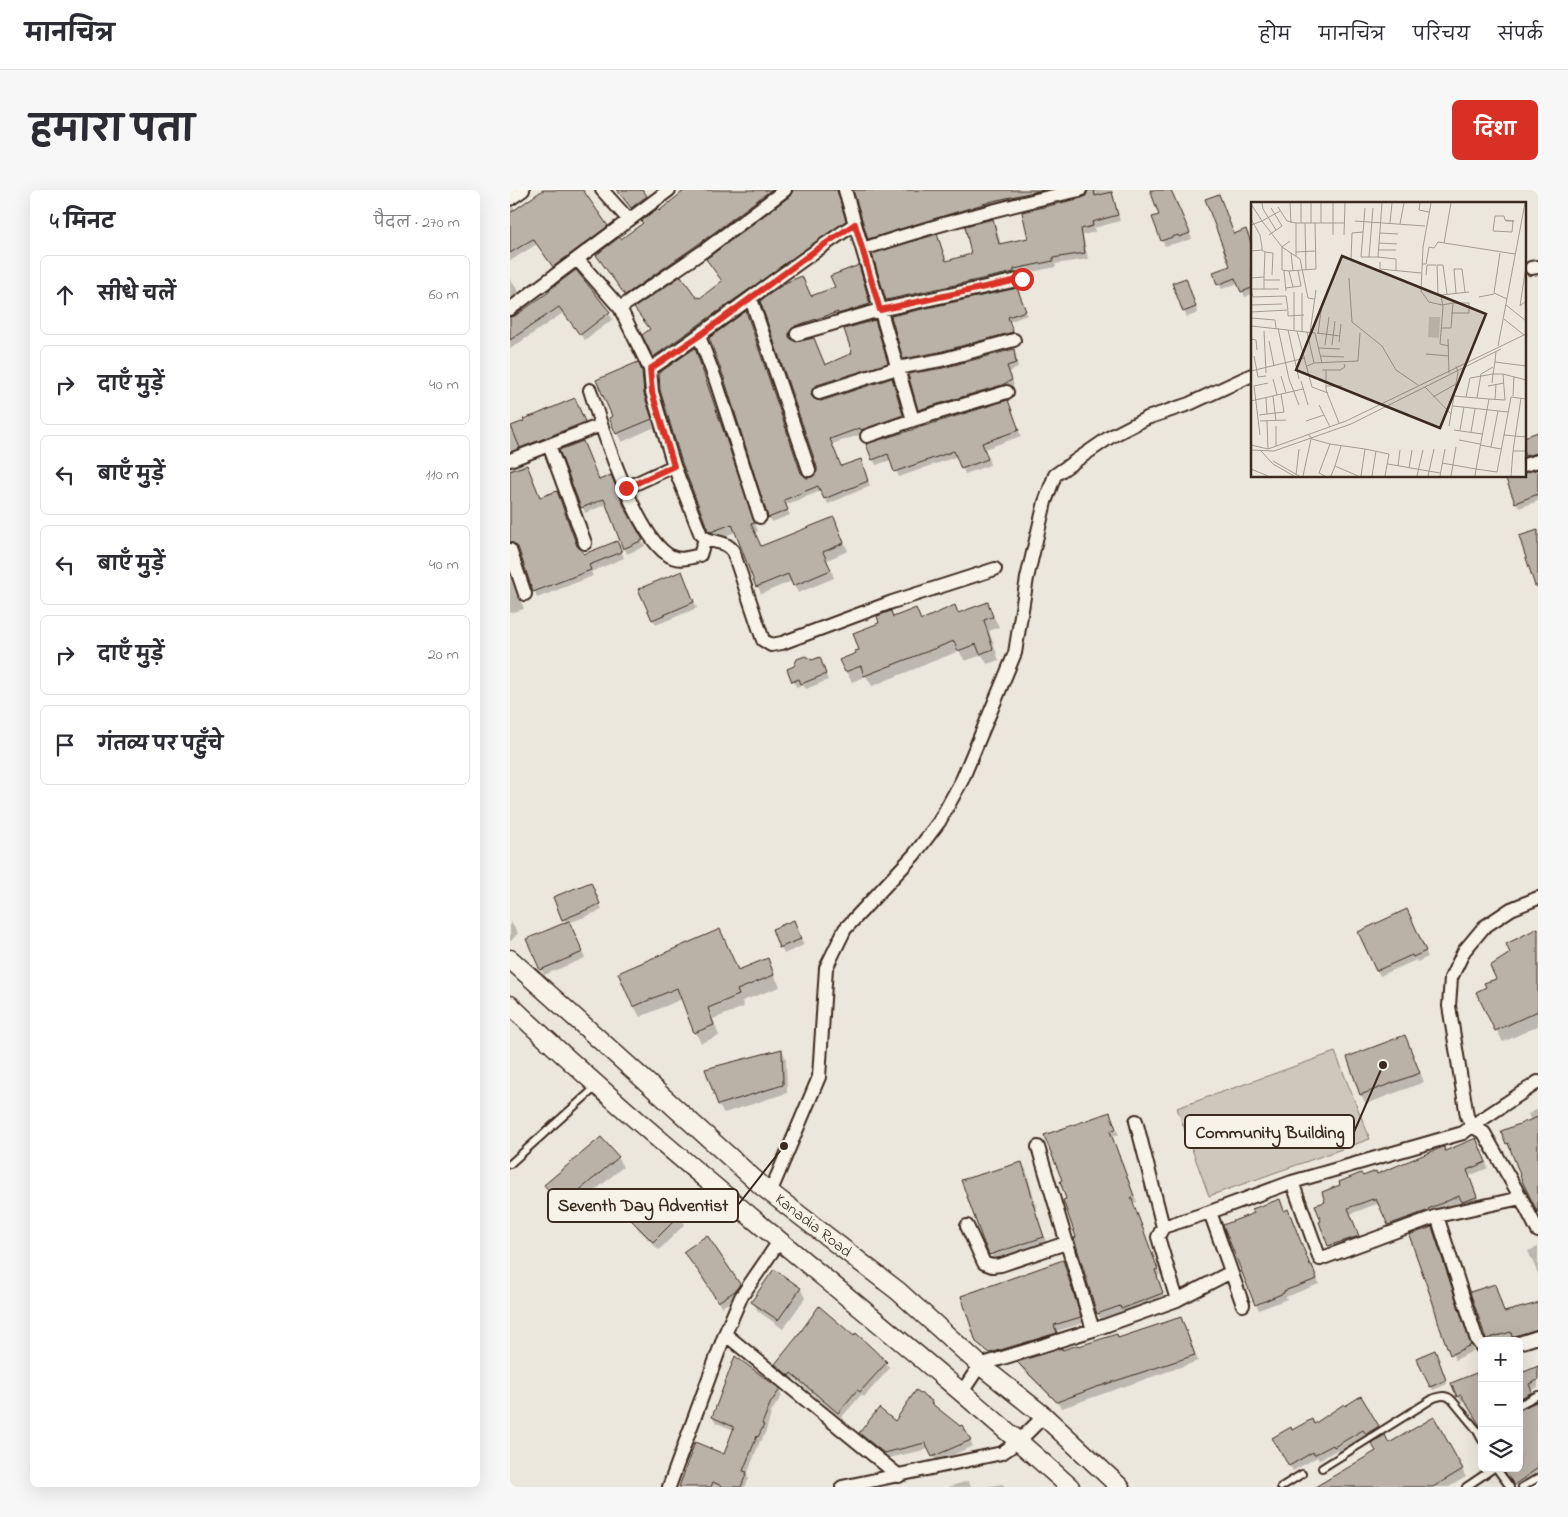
<!DOCTYPE html>
<html lang="hi">
<meta charset="utf-8">
<style>
:root{--surface:#fff;--page:#f7f7f7;--text:#2b2b33;--muted:#7c7c81;--line:#e1e1e2;--accent:#d93025}
body{margin:0;font-family:"Indie Flower","Playpen Sans Deva",sans-serif;background:var(--page);color:var(--text)}
.controls{position:absolute;right:15px;bottom:15px;display:grid;overflow:hidden;border-radius:8px;box-shadow:0 5px 20px #0002}
.controls button{width:45px;height:45px;display:grid;place-items:center;padding:0;border:0;border-bottom:1px solid var(--line);background:var(--surface);color:var(--text);font:25px sans-serif}
.stop{position:absolute;width:15px;height:15px;margin:-11px;border:4px solid #d93025;border-radius:50%;background:#fff}
.stop.end{background:#d93025;border-color:#fff;box-shadow:0 1px 5px #0008}
.list{margin:0;padding:0;list-style:none}
h2{display:flex;justify-content:space-between;align-items:center;height:65px;margin:0;padding:0 20px;font-size:21px}
h2 small{font-size:16px;font-weight:400;color:var(--muted)}
.list li{display:grid;grid-template-columns:32px 1fr auto;gap:15px;align-items:center;box-sizing:border-box;height:80px;margin:0 10px 10px;padding:0 10px;border:1px solid var(--line);border-radius:8px}
.list b{display:block;font-size:19px;white-space:nowrap}
.list em{font-size:16px;font-style:normal;color:var(--muted)}
.icon{flex:none;width:28px;height:28px;fill:none;stroke:currentColor;stroke-width:2;stroke-linecap:round;stroke-linejoin:round}
.map{position:relative;flex:none;width:1028px;height:1297px;overflow:hidden;border-radius:8px}
header{display:flex;align-items:center;gap:30px;box-sizing:border-box;height:70px;padding:0 25px;background:var(--surface);border-bottom:1px solid var(--line)}
header strong{font-size:24px}
nav{display:flex;gap:28px;margin-inline-start:auto;font-size:18px}
.intro{display:flex;align-items:center;justify-content:space-between;box-sizing:border-box;height:120px;padding:0 30px}
h1{margin:0;font-size:35px}
.button{padding:12px 22px;border-radius:8px;background:var(--accent);color:#fff;font-size:18px;font-weight:700}
main{display:flex;gap:30px;padding:0 30px}
aside{flex:1;background:var(--surface);border-radius:8px;box-shadow:0 5px 20px #0002}
.map>svg:first-child{display:block}
.green{fill:#cec8bc;stroke:#84796d}
.shadow{fill:#0003}
.building{fill:#bab2a7;stroke:#3b2a1e}
.lines{fill:none;stroke-linecap:round;stroke-linejoin:round}
.service-casing{stroke:#3b2a1e;stroke-width:10}
.minor-casing{stroke:#3b2a1e;stroke-width:16}
.secondary-casing{stroke:#3b2a1e;stroke-width:21}
.service{stroke:#f7f3e8;stroke-width:6}
.minor{stroke:#f7f3e8;stroke-width:12}
.secondary{stroke:#f7f3e8;stroke-width:18}
.route{stroke:#d93025;stroke-width:6}
.labels{text-anchor:middle;dominant-baseline:central;stroke-width:4;stroke-linejoin:round;paint-order:stroke}
.street-label{font-size:16px;fill:#3b2a1e;stroke:#f7f3e8}
.inset-road{fill:none;stroke:#a59b90;stroke-width:1}
.view{fill:#3b2a1e;fill-opacity:0.15;stroke:#3b2a1e;stroke-width:2.5}
.inset-edge{fill:none;stroke:#3b2a1e;stroke-width:2.5}
.leader{fill:none;stroke:#3b2a1e;stroke-width:2}
.callout-dot{fill:#3b2a1e;stroke:#f7f3e8;stroke-width:2}
.callout{fill:#f7f3e8;stroke:#3b2a1e;stroke-width:2}
.callout-label{font-size:18px;text-anchor:middle;font-weight:bold;fill:#3b2a1e}
</style>
<header>
<strong>मानचित्र</strong>
<nav><a>होम</a><a>मानचित्र</a><a>परिचय</a><a>संपर्क</a></nav>
</header>
<div class="intro"><h1>हमारा पता</h1><a class="button">दिशा</a></div>
<main>
<aside>
<h2>4 मिनट<small>पैदल · 270 m</small></h2>
<ul class="list">
<li><svg class="icon" aria-label="ahead" viewBox="0 0 24 24"><path d="M12 20V5M6 11l6-6 6 6"/></svg><div><b>सीधे चलें</b></div><em>60 m</em></li>
<li><svg class="icon" aria-label="right" viewBox="0 0 24 24"><path d="M7 20v-9h11M14 6l5 5-5 5"/></svg><div><b>दाएँ मुड़ें</b></div><em>40 m</em></li>
<li><svg class="icon" aria-label="left" viewBox="0 0 24 24"><path d="M17 20v-9H6M10 6l-5 5 5 5"/></svg><div><b>बाएँ मुड़ें</b></div><em>110 m</em></li>
<li><svg class="icon" aria-label="left" viewBox="0 0 24 24"><path d="M17 20v-9H6M10 6l-5 5 5 5"/></svg><div><b>बाएँ मुड़ें</b></div><em>40 m</em></li>
<li><svg class="icon" aria-label="right" viewBox="0 0 24 24"><path d="M7 20v-9h11M14 6l5 5-5 5"/></svg><div><b>दाएँ मुड़ें</b></div><em>20 m</em></li>
<li><svg class="icon" aria-label="arrive" viewBox="0 0 24 24"><path d="M6 21V4h12l-3 4 3 4H6"/></svg><div><b>गंतव्य पर पहुँचे</b></div></li>
</ul>
</aside>
<div class="map">
<svg width="1028" height="1297" viewBox="0 0 1028 1297">
<rect width="100%" height="100%" fill="#ece7dc"/>
<filter id="ink" filterUnits="userSpaceOnUse"><feTurbulence type="fractalNoise" baseFrequency=".02" numOctaves="2"/><feDisplacementMap in="SourceGraphic" scale="10" xChannelSelector="R" yChannelSelector="G"/><feConvolveMatrix kernelMatrix="1 2 1 2 8 2 1 2 1" color-interpolation-filters="sRGB"/></filter>
<g filter="url(#ink)">
<path class="green" d="M825 862 860 949 699 1006 667 918Z"/>
<path class="shadow" d="M36 0H72L100 42 47 82 27 54 0 71V18L3 17 6 21Z
M108 0H131L140 13 126 23Z
M169 0H273L119 110 91 71 111 50 171 5Z
M284 0H334L330 4V9L338 37 148 172 134 145 141 140 129 124 190 110 213 92 197 70 281 7Z
M344 0H562L362 54 359 48Z
M579 0H602L610 31 584 38 585 42 573 45 578 69 545 74 546 77 506 85 381 116 377 110 364 65 427 46 437 73 463 65 482 30 486 36 491 55 519 49 572 9 579 3Z
M641 0H661L682 49 655 56 652 50 651 25Z
M724 45 742 77V104L735 107 729 93 712 99 709 94 721 76Z
M348 77 362 120 288 141 282 147V150L315 176 343 164 364 131 379 178 305 203 303 210 312 212 382 190 395 230 322 254 331 277 353 276 360 296 318 314 311 301 275 315 280 325 262 332 259 327 236 123 292 285 296 289H303L308 283V277L252 111 301 107 326 98Z
M66 82 103 129 75 150 53 123 0 159V127H5L42 101Z
M0 89 13 108 0 117Z
M678 95 688 123 677 127 674 121Z
M509 105 517 125 499 132 505 147 397 173 394 168Z
M184 160 189 167 248 341 245 342 251 358 327 336 338 361 317 370 324 388 288 403 282 391 251 404 226 342 206 349 204 348 199 339Z
M503 160 506 165 508 178 499 182 504 195 413 225 410 219 433 179Z
M132 182 136 191 138 213 145 237 112 252 107 244 104 227Z
M498 212 511 246 475 259 480 275 455 284 448 266 389 287 381 270 366 275 363 269Z
M68 215 78 238 0 269V238Z
M1028 243V269L1014 274V248Z
M51 260 89 291 117 323 135 356 117 364 97 314 75 323Z
M15 274 30 309 47 302 69 359 74 366 110 358 114 368 81 382 83 386 27 408 10 360 9 358 0 359V279Z
M1028 280V311L1009 318 997 286H1014Z
M0 382 14 419 0 423Z
M174 388 187 418 146 435 143 429Z
M477 413 489 437 479 441 489 470 477 474 472 465 455 471 449 461 362 496 356 486 342 492 336 482 331 471 347 464 383 429 406 420 412 431 448 424Z
M312 474 318 490 296 499 293 495 286 497 279 480Z
M84 699 92 720 59 733 75 768 34 785 18 750 56 734 53 729Z
M900 726 918 767 907 772 906 770 870 786 850 743Z
M0 731 8 743 1 751H0Z
M286 737 294 755 274 764 263 740Z
M1028 740V836L993 852 967 803 987 790 1002 764 998 755Z
M210 741 228 781 257 770 270 797 232 811 234 817 203 829 209 846 191 853 185 842 172 809 130 827 124 816Z
M894 846 899 855 914 892 856 914 851 905 838 868Z
M272 860 276 869 277 903 214 923 209 915 197 880Z
M1028 919V1020L992 942 1021 931 1018 924Z
M600 924 609 945 602 947 627 1012 623 1013 650 1085 647 1086 655 1109 616 1124 614 1121 591 1130 588 1124 565 1048H568L558 1010Z
M91 948 108 968 113 977 57 1024 36 995Z
M969 956 978 978 959 986 970 1013 957 1017 953 1011 882 1040 870 1015 868 1016 867 1014 840 1024 851 1051 822 1061 819 1056 813 1032 817 1012 853 988 867 985 935 962Z
M512 973 516 980 527 1018H525L537 1054 485 1072 473 1048Z
M772 1016 800 1077 802 1076 805 1082 809 1094 776 1107 777 1109 749 1120 746 1114Z
M170 1025 175 1034 149 1060 128 1039 123 1030Z
M921 1038 925 1044 963 1161 945 1170 931 1137 901 1046Z
M1028 1057V1084L1018 1061Z
M178 1068 229 1094 233 1100 228 1107 212 1117 194 1088Z
M553 1071 556 1077 573 1133 547 1141 549 1149 484 1169 471 1157 484 1168 486 1166 467 1151Z
M984 1095 995 1124 1026 1115 1025 1112 1028 1111V1146L1005 1151 1004 1148 994 1151H979L962 1103Z
M290 1098 295 1108 273 1139 248 1121 243 1112Z
M671 1128 688 1171 552 1218 512 1179 508 1173 608 1149Z
M927 1166 937 1194 923 1200 921 1196Z
M376 1173 380 1178 354 1207 351 1205 331 1228 284 1188 283 1191 269 1180 266 1174Z
M1028 1177V1197L1021 1200 1024 1208 1009 1216V1185Z
M943 1193 955 1210 951 1212Z
M269 1200 272 1206 262 1220 256 1241 251 1251H250L237 1285 239 1289 235 1297H170L214 1265 224 1240 206 1233 203 1227Z
M851 1208 872 1243 861 1249 858 1245 828 1262 827 1260 809 1270 807 1267 783 1281 764 1249 804 1235Z
M421 1212 425 1217 449 1238 452 1236 463 1256 427 1272 419 1259 378 1268 354 1249 351 1243 385 1232Z
M1025 1213 1028 1218V1290L1012 1297H1007L993 1278H1009Z
M924 1228 956 1287 939 1297H809Z
M458 1291 461 1297H438Z
M492 1294 496 1297H474Z"/>
<path class="building" d="M33 0H73L98 36 43 77 23 49 0 63V23Z
M107 0H133L137 6 121 18Z
M175 0H261L190 53 115 105 86 65 107 49 110 47 111 49 133 33 131 31 147 19 149 21Z
M283 0H327L336 31 143 167 132 145 140 139 124 118 171 86 187 108 189 107 190 108 212 91 196 69 280 6Z
M343 0H533L483 11 358 49Z
M578 0H584L585 6 602 2 608 25 582 32 583 36 571 39 575 63 543 68V71L504 79V82L376 110 362 64 427 44 436 71 461 64 455 36 483 29 489 54 518 48 512 22 572 8 576 6Z
M640 0H661L680 43 669 47 668 45 651 51 642 27 649 25Z
M709 4 724 44 736 39 742 55V98L731 102 725 88 707 95 703 82 720 76 695 9Z
M349 75 360 114 328 124V122L285 136 279 142V147L286 152 304 148 315 175 342 163 334 139 365 130 378 173 307 195 303 198 301 205 304 209 311 211 382 188 393 225 351 240 350 238 320 249 331 276 351 269 358 291 314 309 308 296 274 310 278 320 258 328 214 188 199 148 236 121 291 283 297 288 302 287 307 282V277L250 111 277 92 292 86 301 106 325 97 320 86Z
M66 80 100 122 70 145 49 117 0 150V127L5 126 40 101 39 100Z
M676 88 686 117 673 122 662 93Z
M507 98 516 121 498 127 503 142 429 162 393 169 381 126Z
M185 158 245 333 241 334 251 356 324 327 334 353 313 362 321 380 283 396 278 384 246 397 222 334 201 342 198 340 172 273 150 200 149 183Z
M504 159 506 173 497 176 502 190 492 195 408 220 398 184 433 178Z
M128 172 132 181 134 204 142 229 106 244 99 228 102 226 86 190Z
M65 208 75 232 10 258 1 236 14 231 13 229 25 225Z
M498 210 509 240 472 253 478 269 451 279 444 261 384 282 378 264 362 270 356 254Z
M1028 242V263L1014 266V247Z
M73 251 89 290 101 285 114 316 133 350 113 359 94 309 71 318 49 260Z
M17 275 30 307 47 301 67 356 74 364 107 351 112 362 79 375 81 380 23 402 8 357 5 354 0 352V281Z
M1028 279V304L1005 313 996 289 1004 286H1014V283Z
M1028 340V396H1025L1009 346Z
M172 381 184 412 142 430 128 399Z
M478 412 483 427 474 430 483 459 470 464 466 454 448 461 444 451 354 486 351 476 335 482 329 470 346 463 345 461 349 460 343 443 369 433 367 426 381 421 383 427 406 418 411 430 445 415 448 423Z
M295 466 302 470 310 467 316 484 291 494 289 489 282 492 277 479 284 476 287 469Z
M81 692 90 714 52 730 43 707Z
M897 719 916 761 903 767 902 765 866 781 848 742Z
M284 730 291 749 269 758 262 739Z
M59 731 73 762 30 780 16 749Z
M1028 738V821L985 841 966 802 976 797 974 793 986 789 980 776 1000 763 996 754Z
M210 739 228 780 258 768 264 785 227 800 229 805 198 818 204 835 184 843 167 798 123 817 108 783Z
M895 845 910 883 850 905 837 867Z
M272 859 273 895 208 915 195 879Z
M600 922 606 939 600 941 624 1006 621 1007 648 1079 645 1080 653 1103 611 1119 610 1116 587 1124 564 1048 566 1047 553 1010 556 1009 550 991 552 990 534 945Z
M1028 927V1023L1013 993 998 953 996 954 991 941Z
M91 947 109 967 52 1015 34 995Z
M966 948 976 972 957 980 967 1007 952 1012 949 1006 918 1019 919 1020 878 1035 866 1009 863 1011V1009L838 1018 849 1046 818 1056 809 1032 811 1031 805 1015 815 1012 812 1002 830 995 829 992 851 983 853 986 866 981 867 984 928 959 934 957 935 961Z
M512 972 523 1010 522 1011 534 1047 479 1065 472 1048 451 990Z
M149 1002 171 1024 143 1052 121 1030Z
M770 1009 774 1021 778 1019 800 1075H802L807 1089 774 1101V1103L745 1115 713 1035 744 1023 742 1019Z
M922 1037 961 1155 940 1165 930 1138 923 1113 899 1045Z
M197 1045 230 1094 225 1101 208 1112 189 1082 173 1062Z
M553 1070 571 1127 544 1135 547 1143 480 1163 466 1152 451 1106Z
M264 1079 291 1098 268 1130 241 1112Z
M985 1094 994 1122 1028 1113V1139L1002 1147 1001 1142 976 1149 960 1102Z
M309 1116 344 1146 346 1143 377 1172 350 1202 347 1200 328 1223 281 1183 279 1186 265 1174 286 1148Z
M671 1127 685 1165 584 1198 547 1212 507 1172 552 1158V1160L568 1155 569 1156 607 1144 608 1148Z
M925 1160 936 1190 920 1197 906 1168Z
M225 1166 270 1199 260 1214 252 1234 254 1235 248 1247 247 1246 233 1281 237 1282 231 1297H214L203 1292 201 1297H169L185 1252 214 1264 224 1237 202 1227Z
M1009 1172 1014 1182 1028 1176V1190L1019 1194 1022 1202 1009 1209Z
M966 1183 972 1198V1239L951 1205 947 1207 941 1193Z
M406 1200 422 1211 421 1213 450 1236 452 1235 461 1250 422 1267 415 1253 374 1263 349 1243 369 1218 385 1231Z
M851 1206 869 1236 856 1244 853 1240 824 1257 823 1255 804 1265 803 1262 779 1276 762 1248 781 1237 782 1240 802 1229 804 1234 834 1214 835 1216Z
M1026 1212 1028 1217V1278L1004 1295 992 1278H1009V1220Z
M924 1227 953 1279 923 1297H805L866 1261 861 1253 875 1245 879 1253Z"/>
<g class="lines">
<defs>
<path id="service" d="M0 974 87 896
M1009 1215 1028 1205
M812 1278 924 1208C931 1206 936 1204 942 1210L966 1239 972 1250
M986 1278 1000 1297
M771 1297 792 1284
M956 1297 984 1278
M1012 1297 1028 1288"/>
<path id="minor" d="M92 0 119 30
M0 9 13 0
M345 34 403 230
M353 59C424 35 496 16 570 0
M67 69 110 118 195 60 275 0
M1021 78 1028 77
M241 109 299 280
M110 118 140 179 142 202 164 276 191 345C201 355 213 348 223 361L253 450 261 455 272 453 382 412 485 379
M0 119 159 0
M287 144 370 120 512 89
M189 146 206 191 250 327
M140 179C210 133 275 80 345 34L335 0
M80 200C92 239 125 342 157 364 167 372 179 368 190 365L195 349
M309 203 387 178 431 170 504 150
M357 246 403 230 497 202
M39 255 75 353
M0 270 91 235
M1014 275 1028 271
M116 298 164 276
M0 360 15 404
M626 931 653 1037
M528 957 583 1140
M782 992 810 1069 927 1026 1011 1008 974 943 962 936 957 926 939 816 941 788 954 761 974 737 1001 719 1028 708
M260 1003 309 887 316 778 335 739 404 665 429 632 452 590 505 463 517 388 535 312 545 285 600 247 637 228 679 214 742 185
M1011 1008 1028 1041
M700 1022 733 1115
M927 1026 967 1150 972 1157
M457 1036 474 1073 482 1076 491 1075 556 1053
M667 1110 648 1047 653 1037 700 1022 782 992 953 943 962 936 1028 892
M215 1144 389 1286
M1009 1153 1028 1147
M452 1202 470 1175 583 1140 667 1110 721 1082
M159 1297 215 1144 231 1107 270 1050
M332 1297 492 1263 509 1251 534 1226"/>
<path id="secondary" d="M0 769 253 997 388 1101 470 1175 534 1226 610 1297
M0 815C178 985 377 1132 560 1297"/>
</defs>
<use href="#service" class="service-casing"/>
<use href="#minor" class="minor-casing"/>
<use href="#secondary" class="secondary-casing"/>
<use href="#service" class="service"/>
<use href="#minor" class="minor"/>
<use href="#secondary" class="secondary"/>
</g>
</g>
<g class="lines" filter="url(#ink)">
<path class="route" d="M116 298 164 276 142 202 140 179 189 146 306 60 345 34 370 120 512 89"/>
</g>
<g class="labels">
<g class="street-label">
<text transform="translate(303 1036) rotate(38)">Kanadia Road</text>
</g>
</g>
<g transform="translate(741 12)">
<rect width="275" height="275" fill="#ece7dc"/>
<path d="M178 115H189L188 136 177 135Z" fill="#cec8bc"/>
<path class="inset-road" d="M11 1 12 7 25 28M39 1 40 21M70 1V21M82 1V33M169 1 168 8 178 10M180 1 172 45 170 89 178 100 191 103 202 101 200 126H190M0 2 11 19 29 9M27 5 36 19 45 21M114 6 110 55H118L122 6M0 17 9 33 11 45V48L0 49M254 18 253 14H244L242 29 261 30 262 19M254 18 263 19H255ZM104 19 174 24M50 21V1M54 21 55 68M60 21V1M139 21 141 1M149 22 153 1M0 23 11 19 31 45V68L38 69 65 67 64 21M129 31 147 32M18 33 31 24 20 6M93 33 94 1M39 39 31 45 49 57 57 96 63 97M128 41 146 42M193 41 200 1M11 48 14 50 13 75M127 48H145M14 50 22 51 21 73M45 50 64 49M40 51 42 69M249 51 243 91 256 97M45 54V21H94M118 55H127L131 1M127 55 145 57V69M100 58 101 31 112 30M129 60V67L170 71M171 62H175L178 45 183 46 187 40 264 52M275 64 269 104 275 99M33 69 35 89M175 73 176 63H185M0 76 13 75V87M98 76 101 120 131 144 145 168 167 183M13 78H29M42 85 50 84 47 69M0 86 2 95 35 94 37 108 0 110M35 86 42 85 38 69M0 87H28M43 90V128M205 91 203 67H211L214 90M196 92 192 63H186L187 92 190 93 218 90M190 93 192 105 189 142 198 144M228 95 243 92M0 103 31 102M255 103 275 119M37 109V114L53 113M200 111H218V101H202M0 116 24 118 25 126M253 117 273 133M0 124 64 131 71 161M27 126 38 177 48 203M37 128 48 177M13 129 15 171M46 129 61 185 77 191M51 130V91M56 130 63 161 56 164M59 131 65 88M66 131 89 134M67 132 71 101M0 137 5 138 6 148M197 137 198 171M18 139 23 164M88 140 90 122M74 143 78 115M81 143 84 119M247 144 274 1M68 146 89 147M245 149 244 160 275 164M175 152 198 154M3 154 7 175 15 174M70 154 93 155M244 160 242 172H252L254 198 238 197 225 267 246 270 253 233M63 161 107 159 109 131M71 168H89L94 165 93 162M75 168V188L88 221M0 169 54 156M252 172 275 178M30 174 35 191M22 177 26 193 52 187M50 179 57 203M75 184H91M237 184 253 181M174 185 200 212M22 194 25 219M203 194 238 197M262 194 263 174M182 195 205 182M215 195 219 176 242 172 241 181M15 196 16 212M226 196 230 172 242 165M275 197 260 195 253 233 275 235M244 198 245 182M0 199 26 193M68 203 79 225M202 204 257 210M8 213 33 210 30 192M9 219 35 218M16 219 17 247M55 219 73 213M198 224 207 170 205 164M203 228 231 232M209 228 213 205M220 230 224 207M57 232 61 237 79 242 68 271 74 274M9 233 3 184 17 181M208 238 229 242M79 242 114 247M0 243 17 247 95 219 275 132M229 243 250 247M25 244V224M240 245 247 209M0 248 23 249 100 222 250 147M10 249 22 262 43 274M262 249 270 196M274 255 275 274M22 259 48 274M191 261 225 267 224 274M137 262 189 271M84 264 90 244M147 264 149 248M158 266 161 248M0 267 17 274M45 273 48 247M52 274 60 237M80 274 84 264 107 274M110 274 114 247 138 252 134 274M121 274 125 249M166 274 172 248M177 274 183 247M189 274 194 247M200 274 205 245M260 274 262 249H275"/>
<path class="view" d="M91 54 235 112 189 226 45 168Z"/>
<rect width="275" height="275" class="inset-edge"/>
</g>
<path class="leader" d="M873 875L844 942M274 956L228 1015"/>
<g class="callout-dot">
<circle cx="873" cy="875" r="5"/>
<circle cx="274" cy="956" r="5"/>
</g>
<g class="callout">
<rect x="675" y="925" width="169" height="33" rx="5"/>
<rect x="38" y="999" width="190" height="33" rx="5"/>
</g>
<g class="callout-label">
<text x="760" y="948">Community Building</text>
<text x="133" y="1021">Seventh Day Adventist</text>
</g>
</svg>
<div class="controls">
<button>+</button>
<button>−</button>
<button><svg class="icon" aria-label="layers" viewBox="0 0 24 24"><path d="M12 4l9 5-9 5-9-5zM3 14l9 5 9-5"/></svg></button>
</div>
<div class="stop" style="left:512px;top:89px"></div>
<div class="stop end" style="left:116px;top:298px"></div>
</div>
</main>
